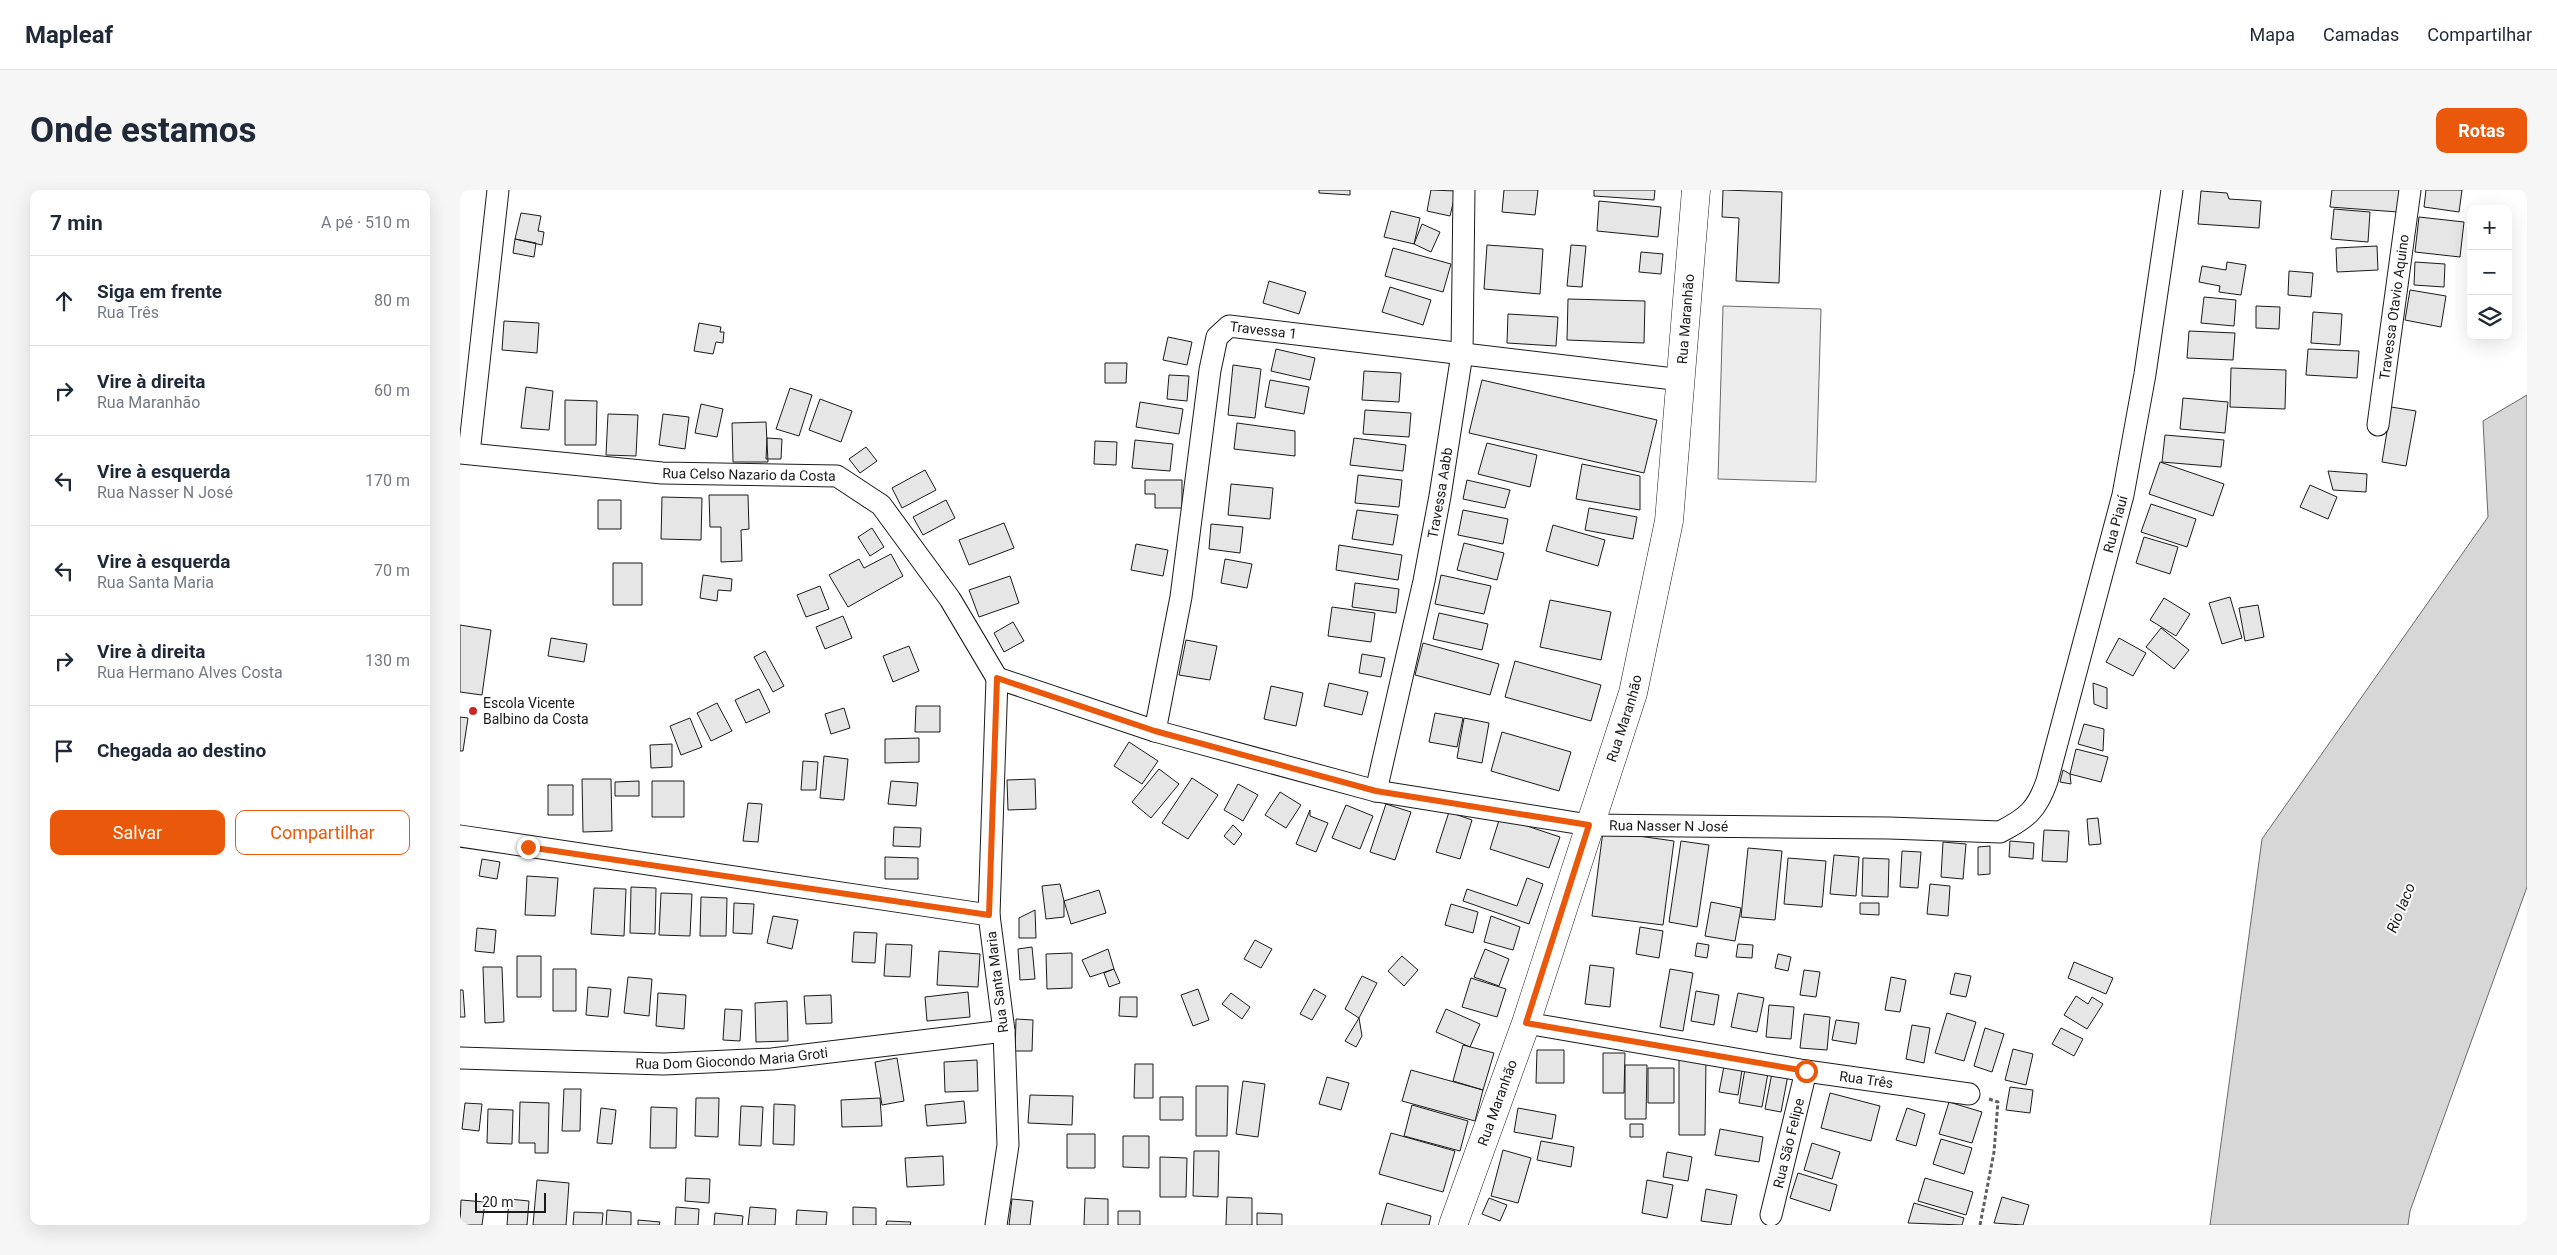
<!DOCTYPE html>
<html lang="pt">
<meta charset="utf-8">
<style>
:root{--surface:#fff;--page:#f6f6f7;--text:#1f2937;--muted:#747a83;--line:#e0e1e3;--accent:#ea580c}
body{margin:0;font-family:Roboto,sans-serif;background:var(--page);color:var(--text)}
.controls{position:absolute;right:15px;top:15px;display:grid;overflow:hidden;border-radius:10px;box-shadow:0 5px 20px #0002}
.controls button{width:45px;height:45px;display:grid;place-items:center;padding:0;border:0;border-bottom:1px solid var(--line);background:var(--surface);color:var(--text);font:25px sans-serif}
.scale{position:absolute;left:15px;bottom:12px;width:71px;box-sizing:border-box;padding-left:5px;border:2px solid #1a1a1a;border-top:0;font-size:14px;line-height:18px;white-space:nowrap;color:#1a1a1a;-webkit-text-stroke:4px #fff;paint-order:stroke}
.stop{position:absolute;width:15px;height:15px;margin:-11px;border:4px solid #ea580c;border-radius:50%;background:#fff}
.stop.end{background:#ea580c;border-color:#fff;box-shadow:0 1px 5px #0008}
.list{margin:0;padding:0;list-style:none}
h2{display:flex;justify-content:space-between;align-items:center;height:65px;margin:0;padding:0 20px;font-size:21px}
h2 small{font-size:16px;font-weight:400;color:var(--muted)}
.list li{display:grid;grid-template-columns:32px 1fr auto;gap:15px;align-items:center;box-sizing:border-box;height:90px;padding:0 20px;border-top:1px solid var(--line)}
.list b{display:block;font-size:19px;white-space:nowrap}
.list p{margin:0;font-size:16px;white-space:nowrap;color:var(--muted)}
.list em{font-size:16px;font-style:normal;color:var(--muted)}
.actions{display:flex;gap:10px;padding:15px 20px}
.actions a{flex:1;padding:11px 0;border:1px solid var(--accent);border-radius:10px;text-align:center;font-size:18px;color:var(--accent)}
.actions .main{background:var(--accent);color:#fff}
.icon{flex:none;width:28px;height:28px;fill:none;stroke:currentColor;stroke-width:2;stroke-linecap:round;stroke-linejoin:round}
.map{position:relative;flex:none;width:2067px;height:1035px;overflow:hidden;border-radius:10px}
header{display:flex;align-items:center;gap:30px;box-sizing:border-box;height:70px;padding:0 25px;background:var(--surface);border-bottom:1px solid var(--line)}
header strong{font-size:24px}
nav{display:flex;gap:28px;margin-inline-start:auto;font-size:18px}
.intro{display:flex;align-items:center;justify-content:space-between;box-sizing:border-box;height:120px;padding:0 30px}
h1{margin:0;font-size:35px}
.button{padding:12px 22px;border-radius:10px;background:var(--accent);color:#fff;font-size:18px;font-weight:700}
main{display:flex;gap:30px;padding:0 30px}
aside{flex:1;background:var(--surface);border-radius:10px;box-shadow:0 5px 20px #0002}
.map>svg:first-child{display:block}
.built{fill:#ededed;stroke:#6a6a6a}
.water{fill:#d7d7d7;stroke:#6a6a6a}
.building{fill:#e6e6e6;stroke:#1a1a1a}
.lines{fill:none;stroke-linecap:round;stroke-linejoin:round}
.street-casing{stroke:#1a1a1a;stroke-width:23}
.secondary-casing{stroke:#1a1a1a;stroke-width:29}
.path{stroke:#5f5f5f;stroke-width:3;stroke-dasharray:4 2.5;stroke-linecap:butt}
.street{stroke:#fff;stroke-width:21}
.secondary{stroke:#fff;stroke-width:28}
.route{stroke:#ea580c;stroke-width:6}
.poi-dot{fill:#c62828;stroke:#fff;stroke-width:2}
.labels{text-anchor:middle;dominant-baseline:central;stroke-width:4;stroke-linejoin:round;paint-order:stroke}
.street-label{font-size:14px;fill:#1a1a1a;stroke:#fff}
.poi-label{font-size:14px;fill:#1a1a1a;stroke:#fff;text-anchor:start}
.water-label{font-size:15px;font-style:italic;fill:#1a1a1a;stroke:#fff}
</style>
<header>
<strong>Mapleaf</strong>
<nav><a>Mapa</a><a>Camadas</a><a>Compartilhar</a></nav>
</header>
<div class="intro"><h1>Onde estamos</h1><a class="button">Rotas</a></div>
<main>
<aside>
<h2>7 min<small>A pé · 510 m</small></h2>
<ul class="list">
<li><svg class="icon" aria-label="ahead" viewBox="0 0 24 24"><path d="M12 20V5M6 11l6-6 6 6"/></svg><div><b>Siga em frente</b><p>Rua Três</p></div><em>80 m</em></li>
<li><svg class="icon" aria-label="right" viewBox="0 0 24 24"><path d="M7 20v-9h11M14 6l5 5-5 5"/></svg><div><b>Vire à direita</b><p>Rua Maranhão</p></div><em>60 m</em></li>
<li><svg class="icon" aria-label="left" viewBox="0 0 24 24"><path d="M17 20v-9H6M10 6l-5 5 5 5"/></svg><div><b>Vire à esquerda</b><p>Rua Nasser N José</p></div><em>170 m</em></li>
<li><svg class="icon" aria-label="left" viewBox="0 0 24 24"><path d="M17 20v-9H6M10 6l-5 5 5 5"/></svg><div><b>Vire à esquerda</b><p>Rua Santa Maria</p></div><em>70 m</em></li>
<li><svg class="icon" aria-label="right" viewBox="0 0 24 24"><path d="M7 20v-9h11M14 6l5 5-5 5"/></svg><div><b>Vire à direita</b><p>Rua Hermano Alves Costa</p></div><em>130 m</em></li>
<li><svg class="icon" aria-label="arrive" viewBox="0 0 24 24"><path d="M6 21V4h12l-3 4 3 4H6"/></svg><div><b>Chegada ao destino</b></div></li>
</ul>
<div class="actions"><a class="main">Salvar</a><a>Compartilhar</a></div>
</aside>
<div class="map">
<svg width="2067" height="1035" viewBox="0 0 2067 1035">
<rect width="100%" height="100%" fill="#fff"/>
<path class="built" d="M1263 116 1361 119 1356 292 1258 289Z"/>
<path class="water" d="M2067 205V697L1950 1021 1948 1035H1750L1802 649 2028 327 2023 231Z"/>
<path class="building" d="M859 0H890V5L859 3Z
M971 0 996 1 990 26 967 21Z
M1044 0H1078L1075 25 1042 22Z
M1134 0H1195L1194 10 1134 6Z
M1263 0 1322 2 1319 93 1276 91 1279 28 1262 27Z
M1872 0H1940L1938 22 1870 17Z
M1966 0H2002L1999 22 1964 17Z
M1741 1 1767 3 1769 9 1801 11 1799 38 1738 34Z
M1139 11 1201 17 1198 47 1137 41Z
M1874 19 1910 22 1908 52 1871 49Z
M931 21 960 28 954 54 924 47Z
M61 23 81 26 78 41 84 42 82 55 55 49Z
M1959 27 2004 32 2000 67 1955 62Z
M962 34 980 42 971 62 954 54Z
M55 49 76 53 74 67 53 63Z
M1027 55 1083 59 1080 104 1024 99Z
M1111 55 1126 56 1122 97 1107 96Z
M1917 56 1918 80 1877 82 1876 58Z
M933 58 991 74 983 102 925 86Z
M1181 62 1203 64 1201 84 1179 82Z
M1767 72 1786 75 1781 105 1759 102 1760 96 1739 92 1742 76 1766 80Z
M1955 72 1985 74 1984 97 1954 95Z
M1829 81 1853 83 1851 107 1828 105Z
M809 91 846 102 839 124 803 113Z
M930 97 971 110 963 135 922 122Z
M1950 100 1986 106 1981 137 1945 130Z
M1744 107 1776 110 1774 136 1741 133Z
M1108 109 1185 111 1184 153 1107 150Z
M1796 116 1820 117 1819 139 1796 138Z
M1853 122 1882 124 1880 155 1851 153Z
M1048 124 1098 127 1096 156 1047 153Z
M44 131 79 133 77 163 42 160Z
M239 133 261 137 260 142H264L263 153 256 152 253 164 234 161Z
M1729 141 1775 143 1773 170 1727 168Z
M708 147 732 152 727 175 703 170Z
M816 159 855 168 850 190 811 181Z
M1848 159 1899 161 1897 188 1846 185Z
M645 173H667L666 193H645Z
M773 175 801 179 795 228 768 225Z
M1771 178 1826 180 1825 219 1770 217Z
M904 181 941 183 939 212 902 210Z
M709 185 729 186 727 211 707 209Z
M810 190 849 197 844 224 805 217Z
M1022 190 1197 230 1184 283 1009 243Z
M66 197 93 201 89 240 61 238Z
M330 198 352 205 339 246 316 239Z
M1723 208 1768 212 1765 243 1720 239Z
M360 209 392 221 381 252 349 240Z
M105 210 137 211 136 255H105Z
M680 212 723 219 719 244 676 237Z
M241 214 263 219 257 247 235 243Z
M1931 217 1956 221 1946 276 1922 272Z
M905 220 951 223 949 247 903 244Z
M148 224 178 225 176 266 146 265Z
M203 224 229 227 225 259 199 255Z
M306 232 308 272H273L272 233Z
M777 233 835 241V266L774 259Z
M1705 245 1764 250 1761 277 1702 272Z
M307 248 322 249 321 269H306Z
M894 248 946 255 943 281 890 275Z
M675 250 713 254 710 281 672 278Z
M635 251 657 252 656 275 634 274Z
M1027 253 1077 265 1070 297 1018 284Z
M406 257 417 271 400 283 389 269Z
M1700 272 1764 294 1753 326 1689 304Z
M1122 274 1180 286V320L1116 309Z
M465 280 476 300 442 318 432 298Z
M1868 281 1907 284 1906 302 1873 300Z
M898 285 942 290 939 317 895 313Z
M685 290H722V318H695V304H685Z
M1007 290 1050 300 1045 318 1003 309Z
M771 294 813 298 810 329 768 325Z
M1850 295 1877 307 1868 329 1840 317Z
M249 305H288L289 339 281 340 282 371 261 372V337H250Z
M202 307 242 308 241 350 201 349Z
M138 310H161V339H138Z
M486 310 495 328 463 345 453 327Z
M1691 314 1736 329 1727 357 1681 342Z
M1129 318 1177 327 1173 349 1125 340Z
M897 320 938 325 933 355 892 349Z
M1003 320 1048 329 1043 354 998 345Z
M544 333 554 358 509 375 499 350Z
M751 334 783 337 780 363 749 359Z
M1093 335 1145 350 1138 376 1086 361Z
M412 338 424 357 410 366 398 347Z
M1684 347 1718 357 1710 384 1676 373Z
M1004 353 1044 363 1037 390 997 380Z
M676 354 708 360 703 386 671 380Z
M879 355 942 365 938 390 876 380Z
M431 364 443 386 388 417 369 385 399 369 404 378Z
M765 369 792 374 787 398 761 393Z
M153 373H182V415H153Z
M243 385 272 389 271 401 258 400 257 411 240 408Z
M981 385 1031 396 1024 424 975 414Z
M550 386 559 413 519 427 509 400Z
M895 393 939 399 936 423 892 417Z
M360 396 369 419 346 427 337 405Z
M1770 407 1782 448 1762 454 1749 413Z
M1704 408 1730 424 1716 446 1690 430Z
M1090 410 1151 422 1141 470 1080 457Z
M1798 415 1804 447 1785 451 1779 418Z
M872 417 915 423 911 452 868 446Z
M979 423 1028 434 1022 460 973 449Z
M383 426 392 448 365 459 356 437Z
M553 432 564 451 544 462 534 443Z
M0 435 31 440 22 505 0 502Z
M1701 438 1729 460 1714 479 1686 457Z
M91 448 127 454 124 472 88 466Z
M1659 448 1686 463 1673 486 1646 472Z
M726 450 757 456 750 490 719 485Z
M963 453 1039 474 1030 505 955 485Z
M449 456 459 481 433 492 423 466Z
M305 461 324 496 313 502 294 467Z
M902 464 925 468 921 487 899 483Z
M1055 471 1141 495 1131 531 1045 507Z
M869 493 908 502 902 525 864 516Z
M1633 493 1647 498V519L1634 514Z
M811 496 843 503 836 536 804 529Z
M299 499 310 522 286 533 275 510Z
M257 513 272 541 251 551 237 523Z
M456 516H480V542H455Z
M384 518 390 538 371 544 365 524Z
M975 523 1003 528 997 557 969 552Z
M0 527 8 528 3 561H0Z
M230 528 242 557 221 565 210 536Z
M1004 528 1029 533 1022 573 997 568Z
M1624 534 1644 539 1643 561 1618 554Z
M1042 542 1111 562 1099 601 1031 581Z
M459 548V572L425 573V549Z
M669 552 698 571 682 594 654 576Z
M212 554V577L191 578 190 555Z
M1616 559 1648 567 1641 592 1610 584Z
M364 566 388 569 384 610 360 608Z
M343 571 358 572 356 600H341Z
M699 579 719 594 691 628 672 612Z
M1603 580 1610 584 1611 594 1600 592Z
M732 588 758 605 728 649 702 633Z
M122 589H151L152 641 123 642Z
M575 589 576 619 548 620 547 590Z
M179 591V606H155V592Z
M192 591H224V627H192Z
M431 591 458 593 456 616 428 614Z
M778 594 798 605 783 631 764 620Z
M88 595H113V625H88Z
M820 602 841 615 826 638 805 625Z
M288 613 302 614 298 652 283 651Z
M926 614 951 622 935 670 910 662Z
M886 615 913 626 900 659 872 648Z
M850 620V626L868 633 856 662 836 654Z
M989 622 1012 630 1000 669 976 662Z
M1040 627 1100 647 1089 678 1030 659Z
M1638 628 1641 654 1629 655 1627 629Z
M773 635 782 644 774 655 764 646Z
M434 637 461 638 460 657 433 656Z
M1584 640 1609 641 1607 672 1582 671Z
M1143 641 1214 651 1203 735 1132 726Z
M1221 651 1249 655 1237 737 1209 732Z
M1550 651 1574 653 1573 669 1549 667Z
M1483 652 1506 654 1503 689 1481 687Z
M1530 656V684L1518 685V657Z
M1288 658 1322 661 1315 730 1281 727Z
M1442 661 1461 662 1458 698 1440 697Z
M1374 665 1399 667 1396 706 1370 704Z
M425 667 458 668V689H425Z
M1328 668 1366 671 1362 717 1324 714Z
M1403 668 1429 669 1428 707 1402 706Z
M22 669 40 672 37 689 19 686Z
M67 686 98 688 95 726 65 725Z
M1067 688 1083 694 1069 734 1003 711 1007 699 1057 716Z
M600 694 604 711V727L586 729 582 696Z
M1470 694 1490 696 1488 726 1467 724Z
M171 697 196 698 195 744 170 743Z
M134 698 166 699 164 746 131 744Z
M639 700 646 723 611 734 604 711Z
M201 703 232 704 230 746 199 745Z
M241 707 267 708 266 746H240Z
M1251 712 1281 718 1275 751 1245 746Z
M274 713 294 714 292 744 273 743Z
M1400 713H1419V725L1400 724Z
M991 714 1018 722 1013 743 985 735Z
M575 720 576 748H559V728Z
M313 726 338 730 332 759 307 753Z
M1031 726 1060 737 1053 760 1024 752Z
M1180 737 1203 741 1199 768 1176 764Z
M17 738 36 740 34 763 15 761Z
M394 742 417 743 415 773 392 772Z
M795 750 812 759 801 778 784 769Z
M1237 753 1249 755 1247 768 1235 766Z
M426 754 452 755 450 787 424 786Z
M1278 754 1293 755 1292 768 1276 767Z
M572 757 575 789 560 790 558 759Z
M648 759 654 779 630 787 622 770Z
M1025 759 1049 769 1039 796 1014 787Z
M479 761 520 764 518 797 477 795Z
M612 763V798L587 799 586 764Z
M1318 764 1331 767 1328 781 1315 778Z
M57 766H81V807H57Z
M942 766 958 780 944 796 928 781Z
M1614 772 1653 788 1646 804 1608 788Z
M1130 775 1154 778 1150 817 1125 814Z
M23 777H42L44 832 25 833Z
M93 779H116V821H93Z
M654 779 660 793 649 797 644 783Z
M1210 779 1233 783 1223 841 1200 837Z
M1344 780 1360 782 1356 807 1340 805Z
M1495 783 1511 786 1506 807 1490 804Z
M902 786 917 793 899 828 885 819Z
M168 787 192 789 189 826 164 823Z
M1431 787 1446 790 1440 822 1425 820Z
M1011 788 1046 799 1037 827 1002 817Z
M128 797 151 799 148 827 126 825Z
M738 799 749 830 733 836 721 805Z
M854 799 866 806 852 830 840 824Z
M0 800H3L5 827H0Z
M1236 801 1259 805 1254 835 1231 831Z
M508 802 510 827 467 831 465 807Z
M198 803 226 805 224 839 196 836Z
M771 803 790 817 782 829 762 814Z
M1278 803 1304 808 1297 842 1271 837Z
M371 805 372 833 346 834 344 806Z
M1616 806 1628 814 1632 807 1643 814 1627 839 1604 825Z
M660 807H677V827L659 826Z
M327 811 328 851 296 852 295 813Z
M1309 815 1334 817 1331 849 1306 847Z
M265 819 282 820 280 851 263 850Z
M986 819 1020 834 1010 857 976 842Z
M1487 823 1516 832 1504 871 1475 863Z
M1344 824 1370 827 1367 860 1340 858Z
M899 828 902 846 896 857 885 851Z
M556 829 573 830 572 861H555Z
M1376 830 1399 833 1396 854 1372 850Z
M1452 835 1470 838 1464 873 1446 869Z
M1525 838 1544 844 1532 882 1514 876Z
M1601 838 1623 849 1614 866 1592 854Z
M1003 855 1034 863 1023 900 993 891Z
M1553 859 1573 864 1566 895 1545 890Z
M1077 860H1104V893H1076Z
M1143 863H1165L1164 903H1143Z
M437 868 444 911 422 915 415 872Z
M1219 869H1246L1245 945H1219Z
M517 870 518 901 485 902 484 872Z
M1265 871 1283 874 1278 905 1259 902Z
M675 874H693V908H674Z
M1165 875H1187L1186 929H1165Z
M1188 878H1214V913H1188Z
M1285 879 1308 883 1302 917 1279 913Z
M951 880 1023 900 1015 931 942 911Z
M1312 883 1328 885 1321 922 1305 919Z
M867 887 889 893 881 920 859 914Z
M783 891 805 894 798 947 776 944Z
M736 896H768L767 946H736Z
M1550 897 1573 900 1570 923 1546 920Z
M104 899H121L120 941H102Z
M1370 903 1420 916 1411 951 1361 938Z
M570 905 613 906 612 935 568 933Z
M700 907H723V930H700Z
M236 908H259L258 947 235 946Z
M420 908 422 936 382 937 381 910Z
M504 911 506 933 467 936 465 915Z
M60 912 89 913 88 963H75V953H59Z
M1489 912 1522 922 1512 953 1479 944Z
M5 913 22 914 19 941 2 939Z
M314 914 335 915 334 955 313 954Z
M952 915 1008 931 1000 961 944 946Z
M281 916 303 917 301 956 279 955Z
M191 917 217 918 216 958H190Z
M141 918 156 920 152 954 137 953Z
M1058 918 1096 925 1092 949 1054 942Z
M1447 918 1465 924 1456 956 1436 950Z
M28 919 53 920 52 954 27 953Z
M1170 934H1183V947H1170Z
M1260 939 1303 947 1299 972 1255 965Z
M931 943 995 961 983 1002 919 984Z
M607 944H635V978H607Z
M663 946H689V978L663 977Z
M1481 949 1512 958 1504 984 1473 974Z
M1081 951 1114 957 1111 977 1077 970Z
M1352 953 1380 962 1372 989 1344 980Z
M1043 960 1071 968 1058 1013 1031 1006Z
M734 961H759L758 1007 733 1006Z
M1207 962 1232 967 1228 991 1203 987Z
M483 966 484 995 447 997 445 968Z
M700 967 727 968 726 1007H700Z
M1338 983 1377 995 1370 1021 1330 1008Z
M226 988 250 989 249 1013 225 1011Z
M1465 988 1513 1002 1506 1025 1458 1011Z
M77 990 109 993 106 1035H73Z
M1187 990 1213 995 1207 1028 1182 1023Z
M1246 999 1277 1005 1271 1035 1241 1031Z
M767 1007 792 1008V1035H766Z
M1542 1007 1569 1015 1563 1035 1534 1033Z
M625 1008 648 1009V1035H624Z
M1029 1008 1047 1015 1040 1031 1022 1024Z
M49 1009 69 1011 67 1035H47Z
M552 1009 573 1011 570 1035H549Z
M1 1010 25 1012 22 1035H0Z
M927 1013 971 1026 969 1035H921Z
M1454 1013 1504 1028 1502 1035 1448 1033Z
M216 1017 239 1019 238 1035H215Z
M290 1017 316 1019 315 1035H288Z
M393 1017 416 1018V1035H393Z
M147 1020 171 1022V1035H146Z
M337 1020 367 1022 366 1035H336Z
M658 1021H680V1035H658Z
M114 1022 143 1023 142 1035H113Z
M255 1023 283 1026 282 1035H254Z
M797 1023 822 1024V1035H797Z
M178 1030 200 1032 199 1035H178Z
M427 1031 451 1032 450 1035H426Z"/>
<g class="lines">
<defs>
<g id="street">
<path id="s1" d="M1918 235 1950 0"/>
<path id="s2" d="M0 263 202 283 377 286 421 315 490 409 537 488"/>
<path d="M9 263 38 0"/>
<path id="s3" d="M537 488 695 541 916 601 1129 635 1429 638 1540 642C1567 628 1577 620 1587 591L1663 305 1685 184 1712 0"/>
<path id="s4" d="M695 541 721 407 750 180 757 147 769 136 1222 190"/>
<path id="s5" d="M916 601 964 391 980 306 1002 164 1004 0"/>
<path d="M0 646 529 725"/>
<path id="s6" d="M1066 833 1346 881 1509 904"/>
<path id="s7" d="M0 868 204 874 312 869 544 841"/>
<path id="s8" d="M1311 1025 1346 881"/>
<path d="M536 1035 548 955 544 841 529 725 537 488"/>
</g>
<g id="secondary">
<path id="s9" d="M993 1035 1066 833 1173 503 1209 331 1236 0"/>
</g>
</defs>
<use href="#street" class="street-casing"/>
<use href="#secondary" class="secondary-casing"/>
<path class="path" d="M1520 1035 1534 962 1538 912 1529 909"/>
<use href="#street" class="street"/>
<use href="#secondary" class="secondary"/>
</g>
<g class="lines">
<path class="route" d="M68 657 529 725 537 488 695 541 916 601 1129 635 1066 833 1346 881"/>
</g>
<circle class="poi-dot" cx="13" cy="521" r="5"/>
<g class="labels">
<g class="street-label">
<text stroke="none"><textPath href="#s1" startOffset="119">Travessa Otavio Aquino</textPath></text>
<text stroke="none"><textPath href="#s9" startOffset="940">Rua Maranhão</textPath></text>
<text stroke="none"><textPath href="#s4" startOffset="450">Travessa 1</textPath></text>
<text stroke="none"><textPath href="#s2" startOffset="290">Rua Celso Nazario da Costa</textPath></text>
<text stroke="none"><textPath href="#s5" startOffset="305">Travessa Aabb</textPath></text>
<text stroke="none"><textPath href="#s3" startOffset="1360">Rua Piauí</textPath></text>
<text stroke="none"><textPath href="#s9" startOffset="535">Rua Maranhão</textPath></text>
<text stroke="none"><textPath href="#s3" startOffset="691">Rua Nasser N José</textPath></text>
<text transform="translate(537 792) rotate(-97)">Rua Santa Maria</text>
<text stroke="none"><textPath href="#s7" startOffset="272">Rua Dom Giocondo Maria Groti</textPath></text>
<text stroke="none"><textPath href="#s6" startOffset="345">Rua Três</textPath></text>
<text stroke="none"><textPath href="#s9" startOffset="130">Rua Maranhão</textPath></text>
<text stroke="none"><textPath href="#s8" startOffset="74">Rua São Felipe</textPath></text>
</g>
<g class="poi-label">
<text x="23" y="513">Escola Vicente<tspan x="23" dy="16">Balbino da Costa</tspan></text>
</g>
<g class="water-label">
<text transform="translate(1941 718) rotate(-68)">Rio Iaco</text>
</g>
</g>
</svg>
<div class="controls">
<button>+</button>
<button>−</button>
<button><svg class="icon" aria-label="layers" viewBox="0 0 24 24"><path d="M12 4l9 5-9 5-9-5zM3 14l9 5 9-5"/></svg></button>
</div>
<div class="scale">20 m</div>
<div class="stop" style="left:1346px;top:881px"></div>
<div class="stop end" style="left:68px;top:657px"></div>
</div>
</main>
